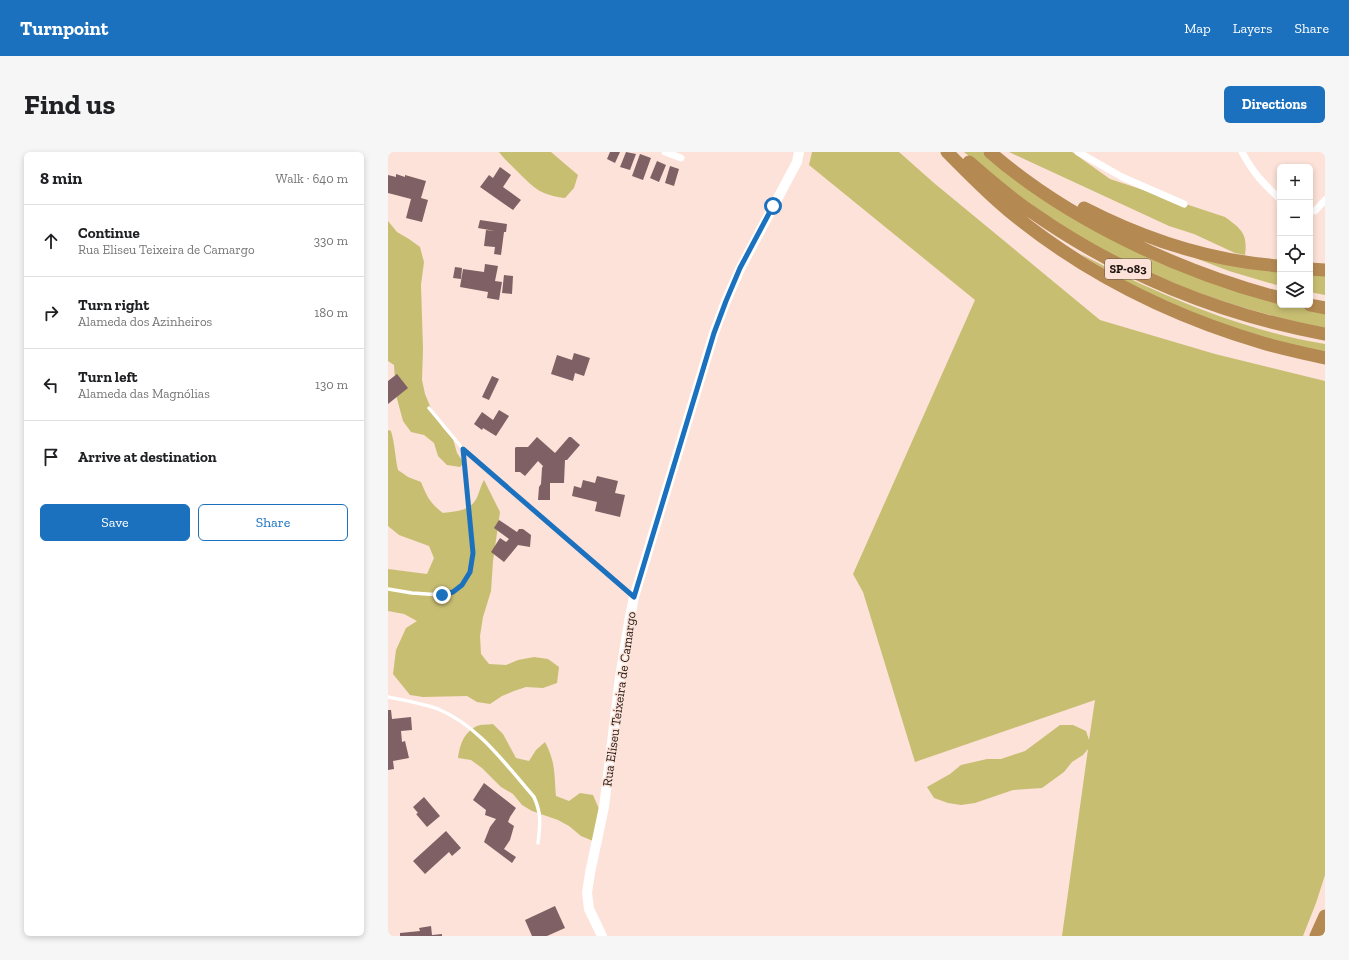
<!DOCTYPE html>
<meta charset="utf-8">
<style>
:root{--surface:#fff;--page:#f6f6f6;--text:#202124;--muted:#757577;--line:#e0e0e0;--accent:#1b71be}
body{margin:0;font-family:"Zilla Slab",serif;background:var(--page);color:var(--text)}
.controls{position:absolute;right:12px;top:12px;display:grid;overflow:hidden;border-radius:6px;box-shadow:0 2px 6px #0003}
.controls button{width:36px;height:36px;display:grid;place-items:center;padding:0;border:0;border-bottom:1px solid var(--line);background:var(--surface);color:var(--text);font:20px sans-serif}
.stop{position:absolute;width:12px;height:12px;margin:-9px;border:3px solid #1b71be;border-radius:50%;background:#fff}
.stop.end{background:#1b71be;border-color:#fff;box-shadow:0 1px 4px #0008}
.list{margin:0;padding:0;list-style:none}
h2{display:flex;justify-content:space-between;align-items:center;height:52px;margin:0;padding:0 16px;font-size:17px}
h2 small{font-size:13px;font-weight:400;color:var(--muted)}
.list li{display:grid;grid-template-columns:26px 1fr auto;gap:12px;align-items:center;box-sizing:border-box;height:72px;padding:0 16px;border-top:1px solid var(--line)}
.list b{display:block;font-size:15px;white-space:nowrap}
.list p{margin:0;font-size:13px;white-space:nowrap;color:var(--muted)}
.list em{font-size:13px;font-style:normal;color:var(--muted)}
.actions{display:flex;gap:8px;padding:12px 16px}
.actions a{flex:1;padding:9px 0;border:1px solid var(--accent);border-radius:6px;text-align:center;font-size:14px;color:var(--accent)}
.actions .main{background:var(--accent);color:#fff}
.icon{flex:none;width:22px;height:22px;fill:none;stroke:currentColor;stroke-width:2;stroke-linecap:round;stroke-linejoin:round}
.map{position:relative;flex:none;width:937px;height:784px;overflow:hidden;border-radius:6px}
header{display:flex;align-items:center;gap:24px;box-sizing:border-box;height:56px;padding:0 20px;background:var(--accent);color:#fff}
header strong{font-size:19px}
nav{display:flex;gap:22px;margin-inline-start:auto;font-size:14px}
.intro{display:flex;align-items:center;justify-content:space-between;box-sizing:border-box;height:96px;padding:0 24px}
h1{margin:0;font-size:28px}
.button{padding:10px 18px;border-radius:6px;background:var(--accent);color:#fff;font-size:14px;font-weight:700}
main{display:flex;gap:24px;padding:0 24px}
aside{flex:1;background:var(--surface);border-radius:6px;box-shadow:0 2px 6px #0003}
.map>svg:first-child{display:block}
.green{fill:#c8be72}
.building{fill:#7f6064}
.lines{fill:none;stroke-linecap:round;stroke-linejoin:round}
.lane{stroke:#fff;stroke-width:3.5}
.street{stroke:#fff;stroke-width:7}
.secondary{stroke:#fff;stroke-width:10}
.highway{stroke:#b58952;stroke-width:13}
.route{stroke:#1b71be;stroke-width:5}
.labels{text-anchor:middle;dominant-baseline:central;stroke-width:3;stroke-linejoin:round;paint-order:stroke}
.shield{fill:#fce2d8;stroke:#63534d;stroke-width:1}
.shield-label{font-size:12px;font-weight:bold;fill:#211612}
.street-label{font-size:13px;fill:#211612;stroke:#fce2d8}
</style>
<header>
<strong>Turnpoint</strong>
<nav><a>Map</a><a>Layers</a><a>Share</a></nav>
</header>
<div class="intro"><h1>Find us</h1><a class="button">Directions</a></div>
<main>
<aside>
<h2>8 min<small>Walk · 640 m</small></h2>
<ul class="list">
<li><svg class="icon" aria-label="ahead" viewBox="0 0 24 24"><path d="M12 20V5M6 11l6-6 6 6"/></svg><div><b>Continue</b><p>Rua Eliseu Teixeira de Camargo</p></div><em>330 m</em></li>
<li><svg class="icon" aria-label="right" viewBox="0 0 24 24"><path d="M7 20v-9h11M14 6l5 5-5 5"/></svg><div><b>Turn right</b><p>Alameda dos Azinheiros</p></div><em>180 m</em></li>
<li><svg class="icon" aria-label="left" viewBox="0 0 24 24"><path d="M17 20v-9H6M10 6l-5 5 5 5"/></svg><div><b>Turn left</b><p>Alameda das Magnólias</p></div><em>130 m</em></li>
<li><svg class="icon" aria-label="arrive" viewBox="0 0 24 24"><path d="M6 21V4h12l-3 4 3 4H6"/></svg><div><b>Arrive at destination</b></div></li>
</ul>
<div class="actions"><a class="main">Save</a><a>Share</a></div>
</aside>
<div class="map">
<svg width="937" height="784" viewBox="0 0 937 784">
<rect width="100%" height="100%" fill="#fce2d8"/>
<path class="green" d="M111 0H163L190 23 186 36 177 46C153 43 147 37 131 21 124 14 117 8 111 0Z
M424 0H511L546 31 712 168 827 202 937 229V723L928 751 915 784H674L700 597 695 603 684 610 676 620 654 636 625 638 587 651 573 653 560 651 546 646 539 635 562 622 573 613 599 607H613L637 599 672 573H685L698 579 701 588 707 548 527 610 475 440 465 422 587 148 421 13Z
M576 0H595L620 19 685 63 892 150V153H904L937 160V176C840 156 745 122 663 66 632 46 604 23 576 0Z
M621 0H684L722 27 837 65C853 77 860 81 857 103L847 101 806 82 781 74Z
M0 69 9 80 21 87 32 95 36 110 33 133 35 197 34 228 37 242 42 254 55 276 65 287 69 301 76 311 72 315 59 313 50 304 46 291 36 283 23 280 15 269 8 243 6 213 0 209Z
M789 99 892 119V134L841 119Z
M691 101C769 142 849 177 937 192V202L863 184 747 137Z
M922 121 937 122V143L922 140Z
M0 278 3 279C7 292 7 305 10 318L20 325 33 330C39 345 42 351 55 361 70 359 84 359 90 343 92 338 93 333 96 328L112 360 105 409 103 439 95 465 92 484 93 502 101 512 118 513 130 508 146 505 160 507 171 515 169 531 155 536 138 535 126 539 114 544 102 552 89 550 79 544 35 545 22 543 5 522 8 498 18 476 29 469 16 462 0 459V417L39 422 46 406 41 394 11 383 0 374Z
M105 572 115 582 128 606 141 609 148 598 157 590C168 611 166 622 168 644L181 649 192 641 205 643 211 657 205 689 193 684 181 674 170 668 144 659 134 653 125 642 113 635 94 616 83 608 70 606C72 593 75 581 89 574 93 572 100 573 105 572Z"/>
<path class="building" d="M222 0H232L227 11 219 7Z
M238 0 248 2 242 18 232 15Z
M252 2 263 6 255 28 244 24Z
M269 9 278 13 271 30 262 26Z
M282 14 291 17 286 34 277 31Z
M112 15 123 23 115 35 133 48 125 58 92 35 101 23 105 26Z
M8 22 17 25V23L38 29 33 46 40 48 34 70 18 66 23 47 0 41V23L8 25Z
M92 68 119 72 118 80H116L113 103 106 102 107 95 96 94 98 78 107 79 90 76Z
M97 112 110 114 107 129 114 130 111 148 99 146 100 140 72 135 75 117 96 120Z
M67 115 74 116 73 127 65 126Z
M116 123 125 124 124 142 114 141Z
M186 201 202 206 196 224 187 221 185 229 163 222 169 203 184 208Z
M9 222 20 236 0 252V229Z
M104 224 111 227 101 248 94 245Z
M111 258 121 264 108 284 95 276 94 278 86 272 94 260 105 268Z
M149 285 167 301 181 285H183L192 293 179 308H177L176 331H162V348H150L151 335 153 332 154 316 155 314 150 309 137 324 132 320H127V296L128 295H140Z
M209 324 230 329 227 341 237 343 232 365 207 359 209 350 184 344 186 334 193 336 195 328 207 331Z
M111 368 129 380 131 377H135L143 383 142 395 130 393 116 410 103 400 112 386 118 390 121 387 106 376Z
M0 558H3L4 567 23 565 24 578 13 579 14 590 17 589 21 606 5 609 6 617 0 618Z
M96 631 128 656 122 665 120 670 126 674 122 688 116 697 128 705 124 711 96 690 102 675 108 667 97 663 98 658 85 648Z
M36 645 52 664 39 675 28 662 30 661 25 655Z
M58 679 73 696 64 704 61 700 37 722 25 709Z
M167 754 177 776 159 784H144L137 768Z
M43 774 44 783 54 782V784H12V781L32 779 31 776Z"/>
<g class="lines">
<path class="lane" d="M41 256 75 297 244 444
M0 437 24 441 54 443 65 440 74 433 82 420 85 401 75 297
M0 545C15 548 37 552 50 557 91 574 118 613 146 645 154 663 152 672 150 691"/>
<path class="street" d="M277 0 293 6
M690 0 734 25 796 52
M854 0C865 21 875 31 892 47
M922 59H927L937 48"/>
<path class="secondary" d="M214 784 201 757 199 741 202 721 216 655 232 525 241 470 246 445 326 181 338 149 352 117 409 10 411 0"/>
<path class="highway" d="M559 0C579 20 599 41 621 59 695 120 783 164 875 191 895 197 916 201 937 206
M602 0C680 68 792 120 892 146
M581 10C602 28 622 46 645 61 732 122 833 163 937 182
M696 56C758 88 823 109 892 114
M922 117 937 118
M922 153 937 156
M928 784 937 764"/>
</g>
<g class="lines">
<path class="route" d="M54 443 65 440 74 433 82 420 85 401 75 297 246 445 326 181 338 149 352 116 385 54"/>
</g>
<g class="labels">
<rect class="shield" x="717" y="107" width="46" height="20" rx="3"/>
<g class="shield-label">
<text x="740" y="117">SP-083</text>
</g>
<g class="street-label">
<text transform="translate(231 547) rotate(-82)">Rua Eliseu Teixeira de Camargo</text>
</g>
</g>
</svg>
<div class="controls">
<button>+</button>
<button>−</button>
<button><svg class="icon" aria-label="locate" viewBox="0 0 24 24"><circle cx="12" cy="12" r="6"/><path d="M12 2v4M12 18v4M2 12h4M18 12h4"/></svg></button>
<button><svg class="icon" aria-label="layers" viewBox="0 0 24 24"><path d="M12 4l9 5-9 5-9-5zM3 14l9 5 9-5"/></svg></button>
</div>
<div class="stop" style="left:385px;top:54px"></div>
<div class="stop end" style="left:54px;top:443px"></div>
</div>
</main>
